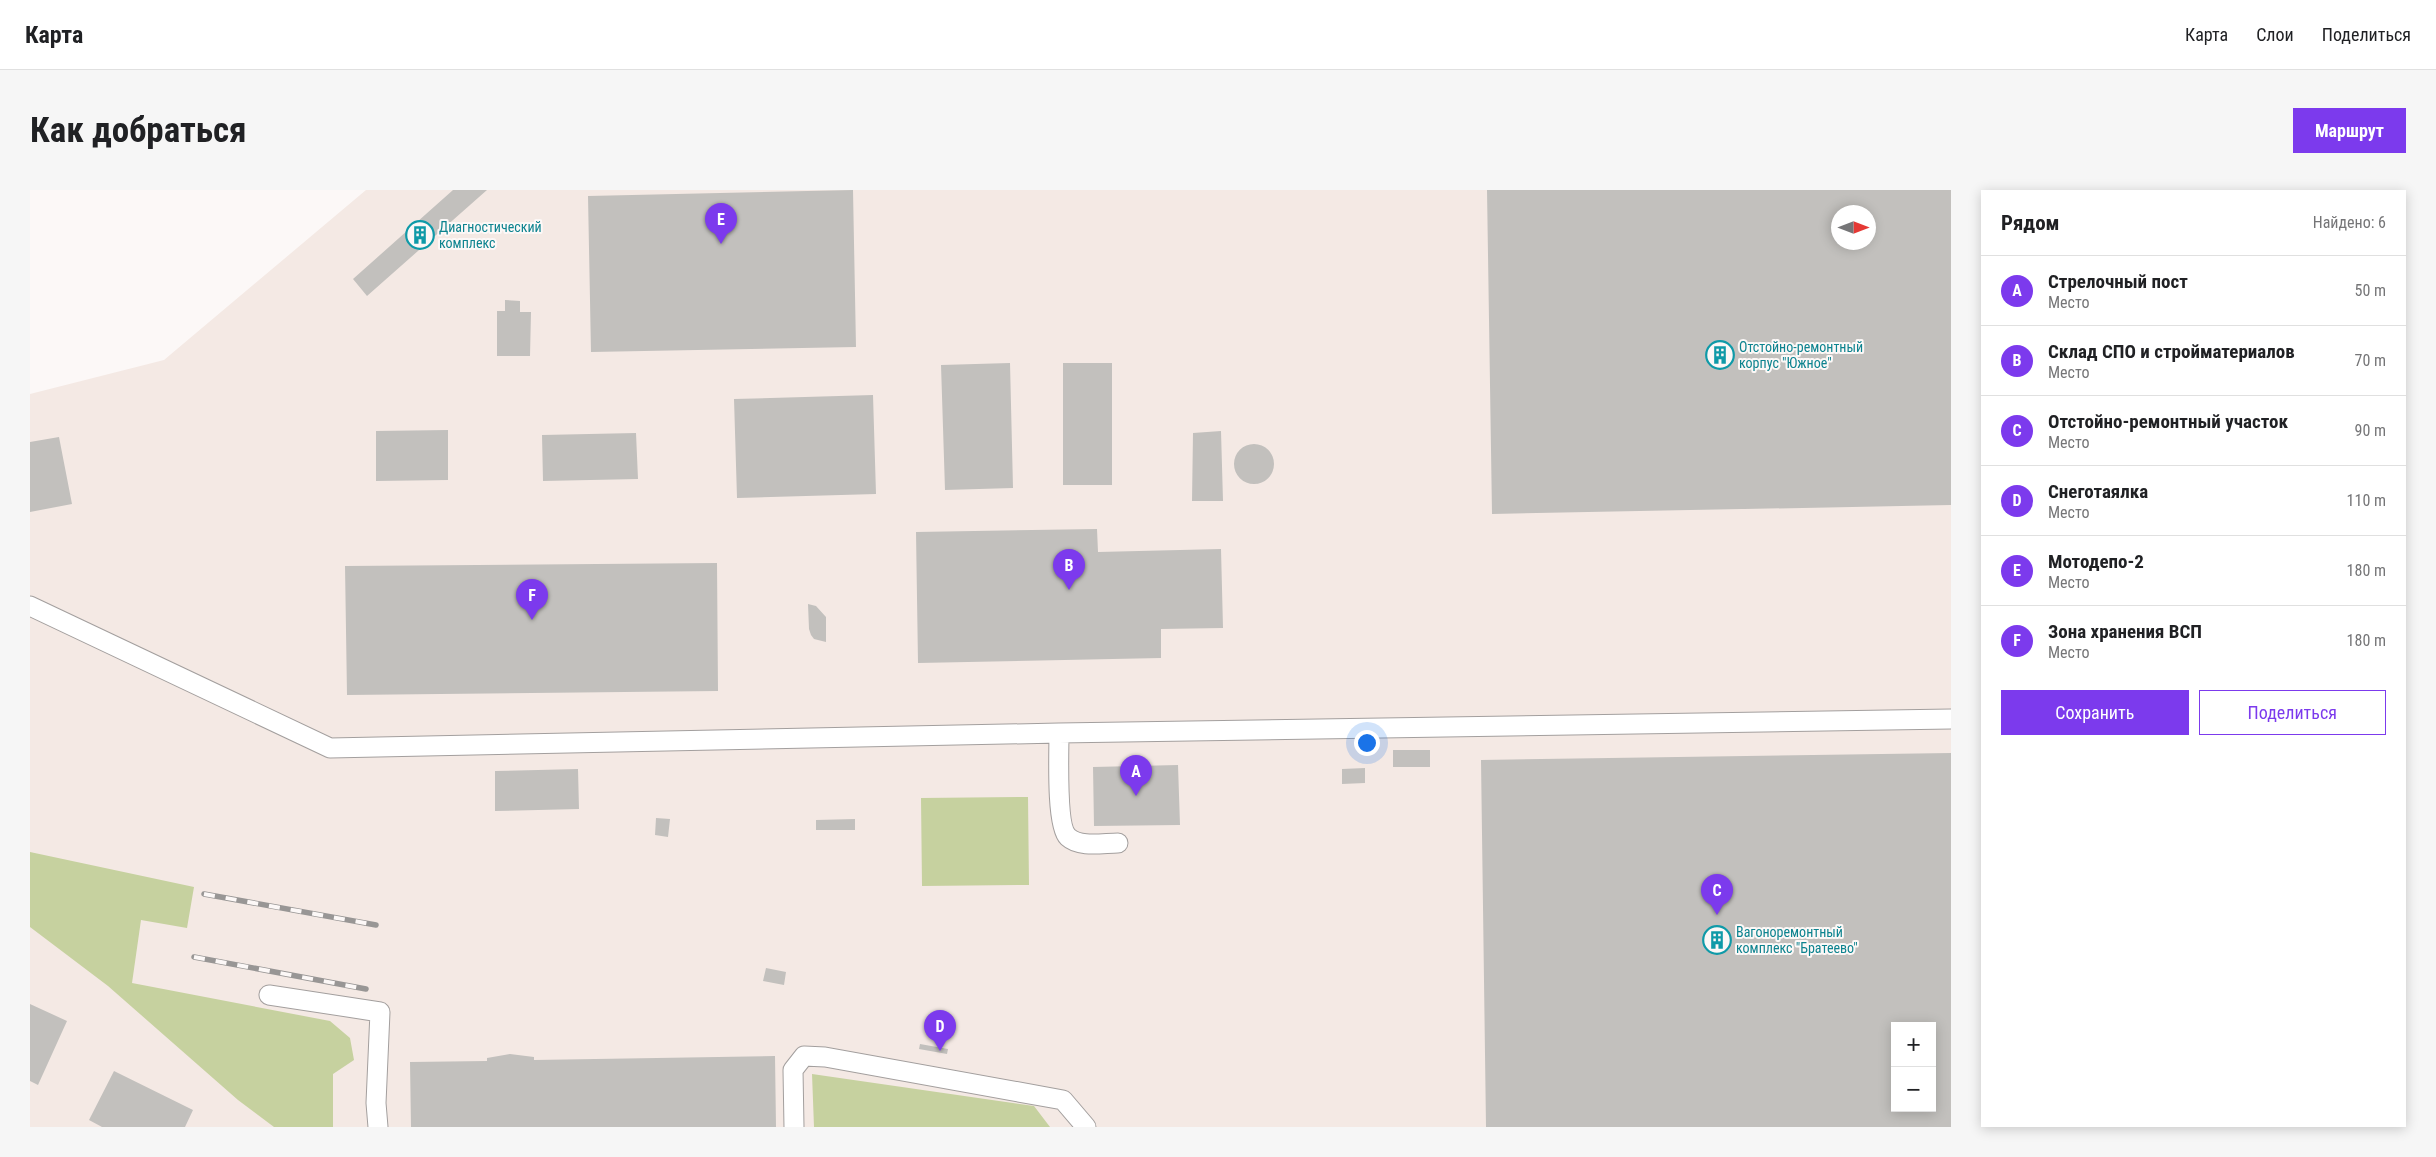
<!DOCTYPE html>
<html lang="ru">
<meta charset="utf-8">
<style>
:root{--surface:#fff;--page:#f6f6f6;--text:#202124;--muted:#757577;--line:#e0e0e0;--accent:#7c3aed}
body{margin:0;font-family:"Roboto Condensed",sans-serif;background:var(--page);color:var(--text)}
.controls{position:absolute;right:15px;bottom:15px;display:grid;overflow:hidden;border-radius:0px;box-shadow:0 2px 12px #0003}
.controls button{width:45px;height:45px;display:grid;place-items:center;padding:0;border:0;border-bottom:1px solid var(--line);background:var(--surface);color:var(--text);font:25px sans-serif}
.compass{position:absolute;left:1801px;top:15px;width:45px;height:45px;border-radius:50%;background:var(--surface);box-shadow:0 2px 12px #0003;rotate:90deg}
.you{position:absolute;left:1336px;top:552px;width:18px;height:18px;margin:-12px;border:4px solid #fff;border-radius:50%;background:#1a73e8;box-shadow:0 0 0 8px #1a73e833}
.badge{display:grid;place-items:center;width:32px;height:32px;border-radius:50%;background:var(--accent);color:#fff;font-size:16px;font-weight:700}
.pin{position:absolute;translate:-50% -41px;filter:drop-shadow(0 1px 2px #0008)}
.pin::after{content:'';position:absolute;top:26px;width:18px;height:15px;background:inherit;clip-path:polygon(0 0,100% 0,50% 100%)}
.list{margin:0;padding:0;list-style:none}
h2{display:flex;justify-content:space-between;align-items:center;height:65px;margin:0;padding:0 20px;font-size:21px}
h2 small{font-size:16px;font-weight:400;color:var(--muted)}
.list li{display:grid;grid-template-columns:32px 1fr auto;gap:15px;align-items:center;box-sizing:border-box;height:70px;padding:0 20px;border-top:1px solid var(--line)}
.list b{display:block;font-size:19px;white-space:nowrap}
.list p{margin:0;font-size:16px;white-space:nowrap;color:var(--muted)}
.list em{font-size:16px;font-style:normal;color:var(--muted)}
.actions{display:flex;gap:10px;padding:15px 20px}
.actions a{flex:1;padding:11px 0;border:1px solid var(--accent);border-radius:0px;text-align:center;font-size:18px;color:var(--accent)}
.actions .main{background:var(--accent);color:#fff}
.map{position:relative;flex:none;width:1921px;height:937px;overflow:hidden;border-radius:0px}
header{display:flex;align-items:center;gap:30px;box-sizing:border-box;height:70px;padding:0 25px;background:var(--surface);border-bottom:1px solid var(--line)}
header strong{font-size:24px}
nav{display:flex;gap:28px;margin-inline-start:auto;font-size:18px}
.intro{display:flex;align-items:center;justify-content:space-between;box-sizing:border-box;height:120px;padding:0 30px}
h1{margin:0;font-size:35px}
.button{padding:12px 22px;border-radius:0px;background:var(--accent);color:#fff;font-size:18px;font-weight:700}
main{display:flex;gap:30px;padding:0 30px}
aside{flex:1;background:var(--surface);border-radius:0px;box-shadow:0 2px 12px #0003}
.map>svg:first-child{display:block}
.built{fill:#f4e9e4;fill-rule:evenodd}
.green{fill:#c6d19f}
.building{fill:#c2c0bd;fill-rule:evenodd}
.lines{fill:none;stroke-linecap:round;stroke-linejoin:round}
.service-casing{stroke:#a39f9e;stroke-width:21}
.service{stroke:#fff;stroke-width:19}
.rail-casing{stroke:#989695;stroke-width:5.5}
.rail{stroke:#fcf8f7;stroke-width:4;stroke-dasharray:11;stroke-linecap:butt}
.labels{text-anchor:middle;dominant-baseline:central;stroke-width:4;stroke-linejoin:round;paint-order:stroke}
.culture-label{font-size:14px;fill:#0d838f;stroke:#fcf8f7;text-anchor:start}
</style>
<header>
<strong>Карта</strong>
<nav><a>Карта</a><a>Слои</a><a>Поделиться</a></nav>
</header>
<div class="intro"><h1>Как добраться</h1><a class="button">Маршрут</a></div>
<main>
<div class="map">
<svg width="1921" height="937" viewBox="0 0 1921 937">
<rect width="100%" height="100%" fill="#fcf8f7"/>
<path class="built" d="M336 0H1921V937H0V204L134 170ZM1808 22H1838V52H1808ZM1865 836H1902V918H1865Z"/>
<path class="green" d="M998 607 999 695 892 696 891 608Z
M0 662 164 697 157 738 111 730 102 793 300 831 320 848 324 870 303 884V937H244L208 910 78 796 0 737Z
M782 884 1004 916 1020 937H784Z"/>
<path class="building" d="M423 0H457L337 106 323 89Z
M823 0 826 157 561 162 558 6Z
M1457 0H1921V315L1462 324ZM1808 22H1838V52H1808Z
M475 110 490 111V122H501L500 166H467V121H475Z
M980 173 983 298 915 300 911 175Z
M1033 173H1082V295H1033Z
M843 205 846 304 707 308 704 209Z
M418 240V290L346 291V241Z
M1191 241 1193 311H1162L1163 243Z
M606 243 608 289 513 291 512 245Z
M29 247 42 314 0 322V252Z
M1204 274a20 20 0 1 1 40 0a20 20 0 1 1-40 0Z
M1067 339 1068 362 1191 359 1193 438 1131 439V468L888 473 886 342Z
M687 373 688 501 317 505 315 376Z
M778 414 786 416 796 427V452L784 449 781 445 779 439Z
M1363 560H1400V577H1363Z
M1921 563V937H1456L1451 570ZM1865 836H1902V918H1865Z
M1148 575 1150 635 1064 636 1063 577Z
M1335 578V593L1312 594V579Z
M548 579 549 619 465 621V581Z
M626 628 640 629 638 647 625 645Z
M825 629V640H786V630Z
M736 778 756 782 754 795 733 791Z
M0 814 37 831 8 895 0 891Z
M890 854 918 859 917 864 889 859Z
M480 864 504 867V870L745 866 746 937H381L380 872 457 871V868Z
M84 881 163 920 155 937H72L59 930Z"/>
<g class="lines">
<defs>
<path id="service" d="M0 416 300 558 1029 543
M1088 653C1073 653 1050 658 1038 647 1026 636 1029 562 1029 543L1921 529
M239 805 350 822 346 913 348 937
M764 937 763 880 774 866 795 867 1033 910 1056 937"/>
</defs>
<use href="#service" class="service-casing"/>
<use href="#service" class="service"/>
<defs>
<path id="rail" d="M174 704 346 735
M164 767 336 799"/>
</defs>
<use href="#rail" class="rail-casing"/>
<use href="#rail" class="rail"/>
</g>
<defs>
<symbol id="building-ring" viewBox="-11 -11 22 22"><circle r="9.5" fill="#fcf8f7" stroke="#0f9aa8" stroke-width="1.5"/><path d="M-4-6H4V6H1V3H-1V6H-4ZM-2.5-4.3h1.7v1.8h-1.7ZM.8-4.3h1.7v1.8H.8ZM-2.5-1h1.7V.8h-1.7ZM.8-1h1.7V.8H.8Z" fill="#0f9aa8"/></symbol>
</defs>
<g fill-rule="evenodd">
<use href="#building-ring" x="374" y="29" width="32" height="32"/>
<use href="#building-ring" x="1674" y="149" width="32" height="32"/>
<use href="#building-ring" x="1671" y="734" width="32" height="32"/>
</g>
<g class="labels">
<g class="culture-label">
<text x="409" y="37">Диагностический<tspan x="409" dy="16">комплекс</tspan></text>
<text x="1709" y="157">Отстойно-ремонтный<tspan x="1709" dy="16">корпус "Южное"</tspan></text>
<text x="1706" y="742">Вагоноремонтный<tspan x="1706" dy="16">комплекс "Братеево"</tspan></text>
</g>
</g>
</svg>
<div class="controls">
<button>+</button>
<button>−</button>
</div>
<svg class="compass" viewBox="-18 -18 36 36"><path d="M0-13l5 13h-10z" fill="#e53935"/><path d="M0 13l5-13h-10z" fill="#757577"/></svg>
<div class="you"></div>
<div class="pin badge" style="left:1106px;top:606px">A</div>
<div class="pin badge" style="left:1039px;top:400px">B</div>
<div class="pin badge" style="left:1687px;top:725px">C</div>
<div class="pin badge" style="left:910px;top:861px">D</div>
<div class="pin badge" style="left:691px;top:54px">E</div>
<div class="pin badge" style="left:502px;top:430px">F</div>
</div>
<aside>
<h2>Рядом<small>Найдено: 6</small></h2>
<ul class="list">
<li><span class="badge">A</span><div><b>Стрелочный пост</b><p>Место</p></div><em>50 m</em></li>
<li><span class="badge">B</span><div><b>Склад СПО и стройматериалов</b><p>Место</p></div><em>70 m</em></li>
<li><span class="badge">C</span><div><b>Отстойно-ремонтный участок</b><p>Место</p></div><em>90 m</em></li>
<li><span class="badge">D</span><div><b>Снеготаялка</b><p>Место</p></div><em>110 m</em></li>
<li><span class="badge">E</span><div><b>Мотодепо-2</b><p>Место</p></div><em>180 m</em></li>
<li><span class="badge">F</span><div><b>Зона хранения ВСП</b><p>Место</p></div><em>180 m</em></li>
</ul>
<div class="actions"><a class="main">Сохранить</a><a>Поделиться</a></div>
</aside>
</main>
